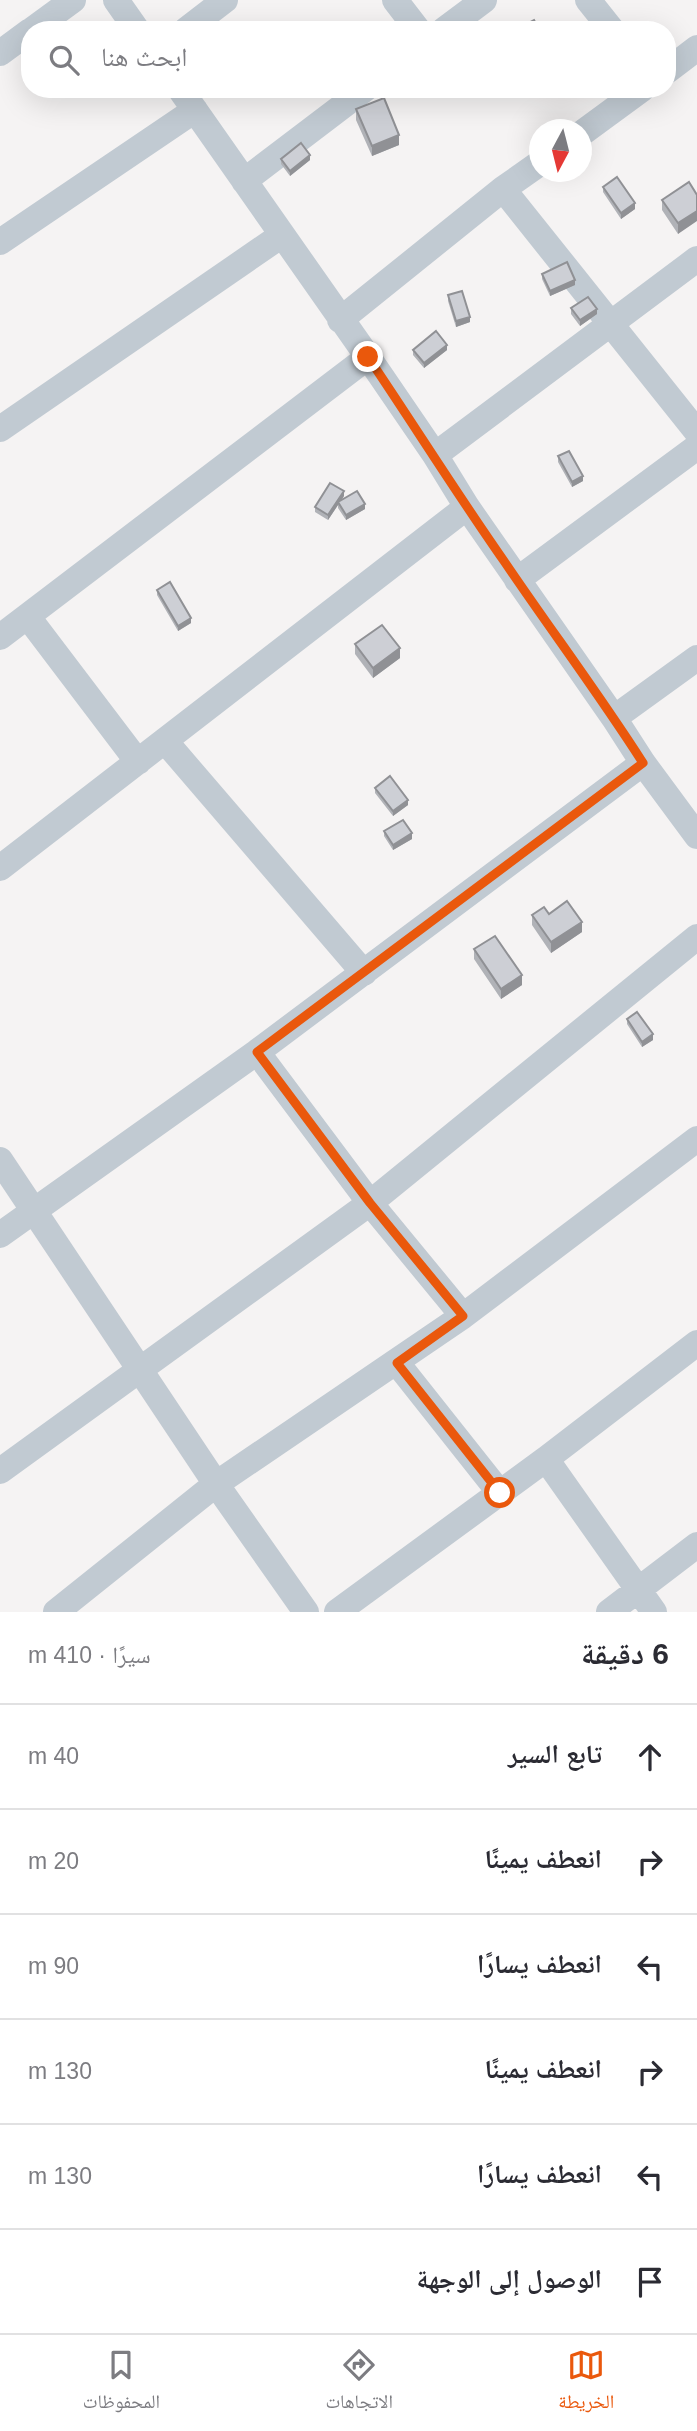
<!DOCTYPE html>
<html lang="ar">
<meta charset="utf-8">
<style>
:root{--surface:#fff;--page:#f2f2f3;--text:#2b2b33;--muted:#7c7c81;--line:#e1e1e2;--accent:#ea580c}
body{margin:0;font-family:Arial,"Noto Naskh Arabic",sans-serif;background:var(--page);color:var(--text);direction:rtl}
.compass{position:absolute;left:529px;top:119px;width:63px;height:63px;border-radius:50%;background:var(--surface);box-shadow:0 7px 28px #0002;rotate:187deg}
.stop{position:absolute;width:21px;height:21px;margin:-16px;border:5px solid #ea580c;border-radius:50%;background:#fff}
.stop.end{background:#ea580c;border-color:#fff;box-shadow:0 2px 7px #0008}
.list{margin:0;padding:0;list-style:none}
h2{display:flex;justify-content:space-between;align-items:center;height:91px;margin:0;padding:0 28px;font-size:30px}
h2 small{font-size:23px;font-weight:400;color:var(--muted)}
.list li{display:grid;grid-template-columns:46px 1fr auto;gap:21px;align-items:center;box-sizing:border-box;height:105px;padding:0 28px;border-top:2px solid var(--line)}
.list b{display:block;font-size:26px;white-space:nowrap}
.list em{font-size:23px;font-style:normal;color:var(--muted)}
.icon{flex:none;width:38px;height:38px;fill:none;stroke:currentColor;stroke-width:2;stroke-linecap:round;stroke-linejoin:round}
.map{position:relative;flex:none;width:697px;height:1612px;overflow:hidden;direction:ltr}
.search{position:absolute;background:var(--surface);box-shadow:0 7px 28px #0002;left:21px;right:21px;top:21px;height:77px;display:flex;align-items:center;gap:18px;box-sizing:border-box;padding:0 24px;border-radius:28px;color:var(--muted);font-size:26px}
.sheet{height:721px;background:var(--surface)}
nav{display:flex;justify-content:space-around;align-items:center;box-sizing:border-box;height:98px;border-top:2px solid var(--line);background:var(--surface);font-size:19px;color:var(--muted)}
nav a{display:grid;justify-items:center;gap:4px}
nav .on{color:var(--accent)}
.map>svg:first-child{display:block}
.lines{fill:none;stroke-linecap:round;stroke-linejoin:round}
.minor{stroke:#c1cad2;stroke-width:26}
.wall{fill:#b0b2b7}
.shaded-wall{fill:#909195}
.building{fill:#cdcfd5;stroke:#909195;stroke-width:2}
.route{stroke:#ea580c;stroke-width:9}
</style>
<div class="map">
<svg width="697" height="1612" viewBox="0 0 697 1612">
<rect width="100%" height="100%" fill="#f5f3f3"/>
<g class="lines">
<path class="minor" d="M116 0 137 30
M395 0 418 30
M588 0 612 30
M32 30 73 0
M186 30 225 0
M444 30 484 0
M0 53 30 31
M667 71 697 48
M180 89 368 357 435 455 467 507 614 718 643 763 697 836
M582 133 642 89
M244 181 365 89
M503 189 697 432
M0 242 195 110
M340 320 503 189 540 163
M0 429 282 235
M435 455 697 259
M517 580 697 447
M28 617 138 762
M0 637 368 357
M614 718 697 658
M165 741 364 973
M0 868 467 507
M257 1052 370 1203 463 1316
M0 1160 216 1484 306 1612
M0 1235 257 1052 643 763
M397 1363 500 1493
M546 1459 654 1612
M0 1471 370 1203 697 937
M56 1612 216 1484 463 1316 697 1139
M337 1612 546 1459 697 1343
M609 1612 697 1545"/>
</g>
<path class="wall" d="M356 109 399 145 372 156 356 120Z
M281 159 310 160 290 176 281 164Z
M603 187 635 209 621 219 603 192Z
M697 195 678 234 662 210V200Z
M542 274 575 285 550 296 542 279Z
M448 295 470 322 456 327 448 301Z
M571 308 597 314 580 326 571 314Z
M413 350H447L424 368 413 355Z
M558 456 583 481 572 487 558 462Z
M344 496 341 501 365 509 346 520 338 508V505L328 520 315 512V507Z
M157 590 191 623 178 631 157 595Z
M355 644 400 658 373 678 355 654Z
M375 788 408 805 393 816 375 793Z
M384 831 412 839 393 850 384 836Z
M549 914 582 932 551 953 532 925V915Z
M474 949 522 985 501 999 474 959Z
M627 1019 653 1040 642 1047 627 1024Z"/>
<path class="shaded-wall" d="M399 135V145L372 156V146Z
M310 155V160L290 176V171Z
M635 203V209L621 219V213Z
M697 211V221L678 234V223Z
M575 280V285L550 296V291Z
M597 309V314L580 326V320Z
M470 317V322L456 327V321Z
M447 345V350L424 368V363Z
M583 476V481L572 487V482Z
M344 491V496L328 520V515Z
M365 504V509L346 520V515Z
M191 618V623L178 631V626Z
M400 648V658L373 678V668Z
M408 800V805L393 816V811Z
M412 833V839L393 850V845Z
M582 922V932L551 953V942Z
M522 975V985L501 999V989Z
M653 1034V1040L642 1047V1042Z"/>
<path class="building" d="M534 20 539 30H515Z
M384 98 399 135 372 146 356 109Z
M301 143 310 155 290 171 281 159Z
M617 177 635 203 621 213 603 187Z
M689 182 697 195V211L678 223 662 200Z
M567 262 575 280 550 291 542 274Z
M462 291 470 317 456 321 448 295Z
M588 297 597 309 580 320 571 308Z
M436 331 447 345 424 363 413 350Z
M569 451 583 476 572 482 558 456Z
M330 483 344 491 328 515 315 507Z
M357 491 365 504 346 515 338 502Z
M170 582 191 618 178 626 157 590Z
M382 625 400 648 373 668 355 644Z
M390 776 408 800 393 811 375 788Z
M403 820 412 833 393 845 384 831Z
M567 901 582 922 551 942 532 915 544 907 549 914Z
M495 936 522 975 501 989 474 949Z
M637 1012 653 1034 642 1042 627 1019Z"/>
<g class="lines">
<path class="route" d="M368 357C414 425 457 494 504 561 550 629 599 694 643 763L257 1052 370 1203 463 1316 397 1363 500 1493"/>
</g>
</svg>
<svg class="compass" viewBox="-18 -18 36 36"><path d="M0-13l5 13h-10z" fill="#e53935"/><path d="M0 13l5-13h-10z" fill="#7c7c81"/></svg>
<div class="stop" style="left:500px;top:1493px"></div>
<div class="stop end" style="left:368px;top:357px"></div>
<div class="search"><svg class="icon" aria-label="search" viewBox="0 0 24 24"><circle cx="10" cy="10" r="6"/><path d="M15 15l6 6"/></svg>ابحث هنا</div>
</div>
<section class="sheet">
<h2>6 دقيقة<small>سيرًا · 410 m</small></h2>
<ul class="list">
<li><svg class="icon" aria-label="ahead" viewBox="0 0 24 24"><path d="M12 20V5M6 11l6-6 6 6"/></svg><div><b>تابع السير</b></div><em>40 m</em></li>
<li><svg class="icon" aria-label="right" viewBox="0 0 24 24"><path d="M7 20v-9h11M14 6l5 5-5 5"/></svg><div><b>انعطف يمينًا</b></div><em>20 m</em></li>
<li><svg class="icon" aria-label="left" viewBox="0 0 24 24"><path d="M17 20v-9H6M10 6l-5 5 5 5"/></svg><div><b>انعطف يسارًا</b></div><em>90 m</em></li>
<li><svg class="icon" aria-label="right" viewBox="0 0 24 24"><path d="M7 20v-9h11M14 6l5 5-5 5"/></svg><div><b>انعطف يمينًا</b></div><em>130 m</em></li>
<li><svg class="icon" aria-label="left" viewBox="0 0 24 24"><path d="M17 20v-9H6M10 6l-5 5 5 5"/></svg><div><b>انعطف يسارًا</b></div><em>130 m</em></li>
<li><svg class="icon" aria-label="arrive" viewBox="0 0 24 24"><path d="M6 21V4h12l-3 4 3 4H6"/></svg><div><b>الوصول إلى الوجهة</b></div></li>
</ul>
</section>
<nav>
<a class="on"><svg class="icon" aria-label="map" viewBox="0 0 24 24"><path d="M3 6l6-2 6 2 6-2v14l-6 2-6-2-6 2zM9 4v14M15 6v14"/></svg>الخريطة</a>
<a><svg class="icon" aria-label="directions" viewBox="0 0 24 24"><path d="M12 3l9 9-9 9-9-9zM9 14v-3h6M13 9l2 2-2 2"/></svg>الاتجاهات</a>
<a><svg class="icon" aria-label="saved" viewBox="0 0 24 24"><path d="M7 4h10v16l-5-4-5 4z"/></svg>المحفوظات</a>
</nav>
